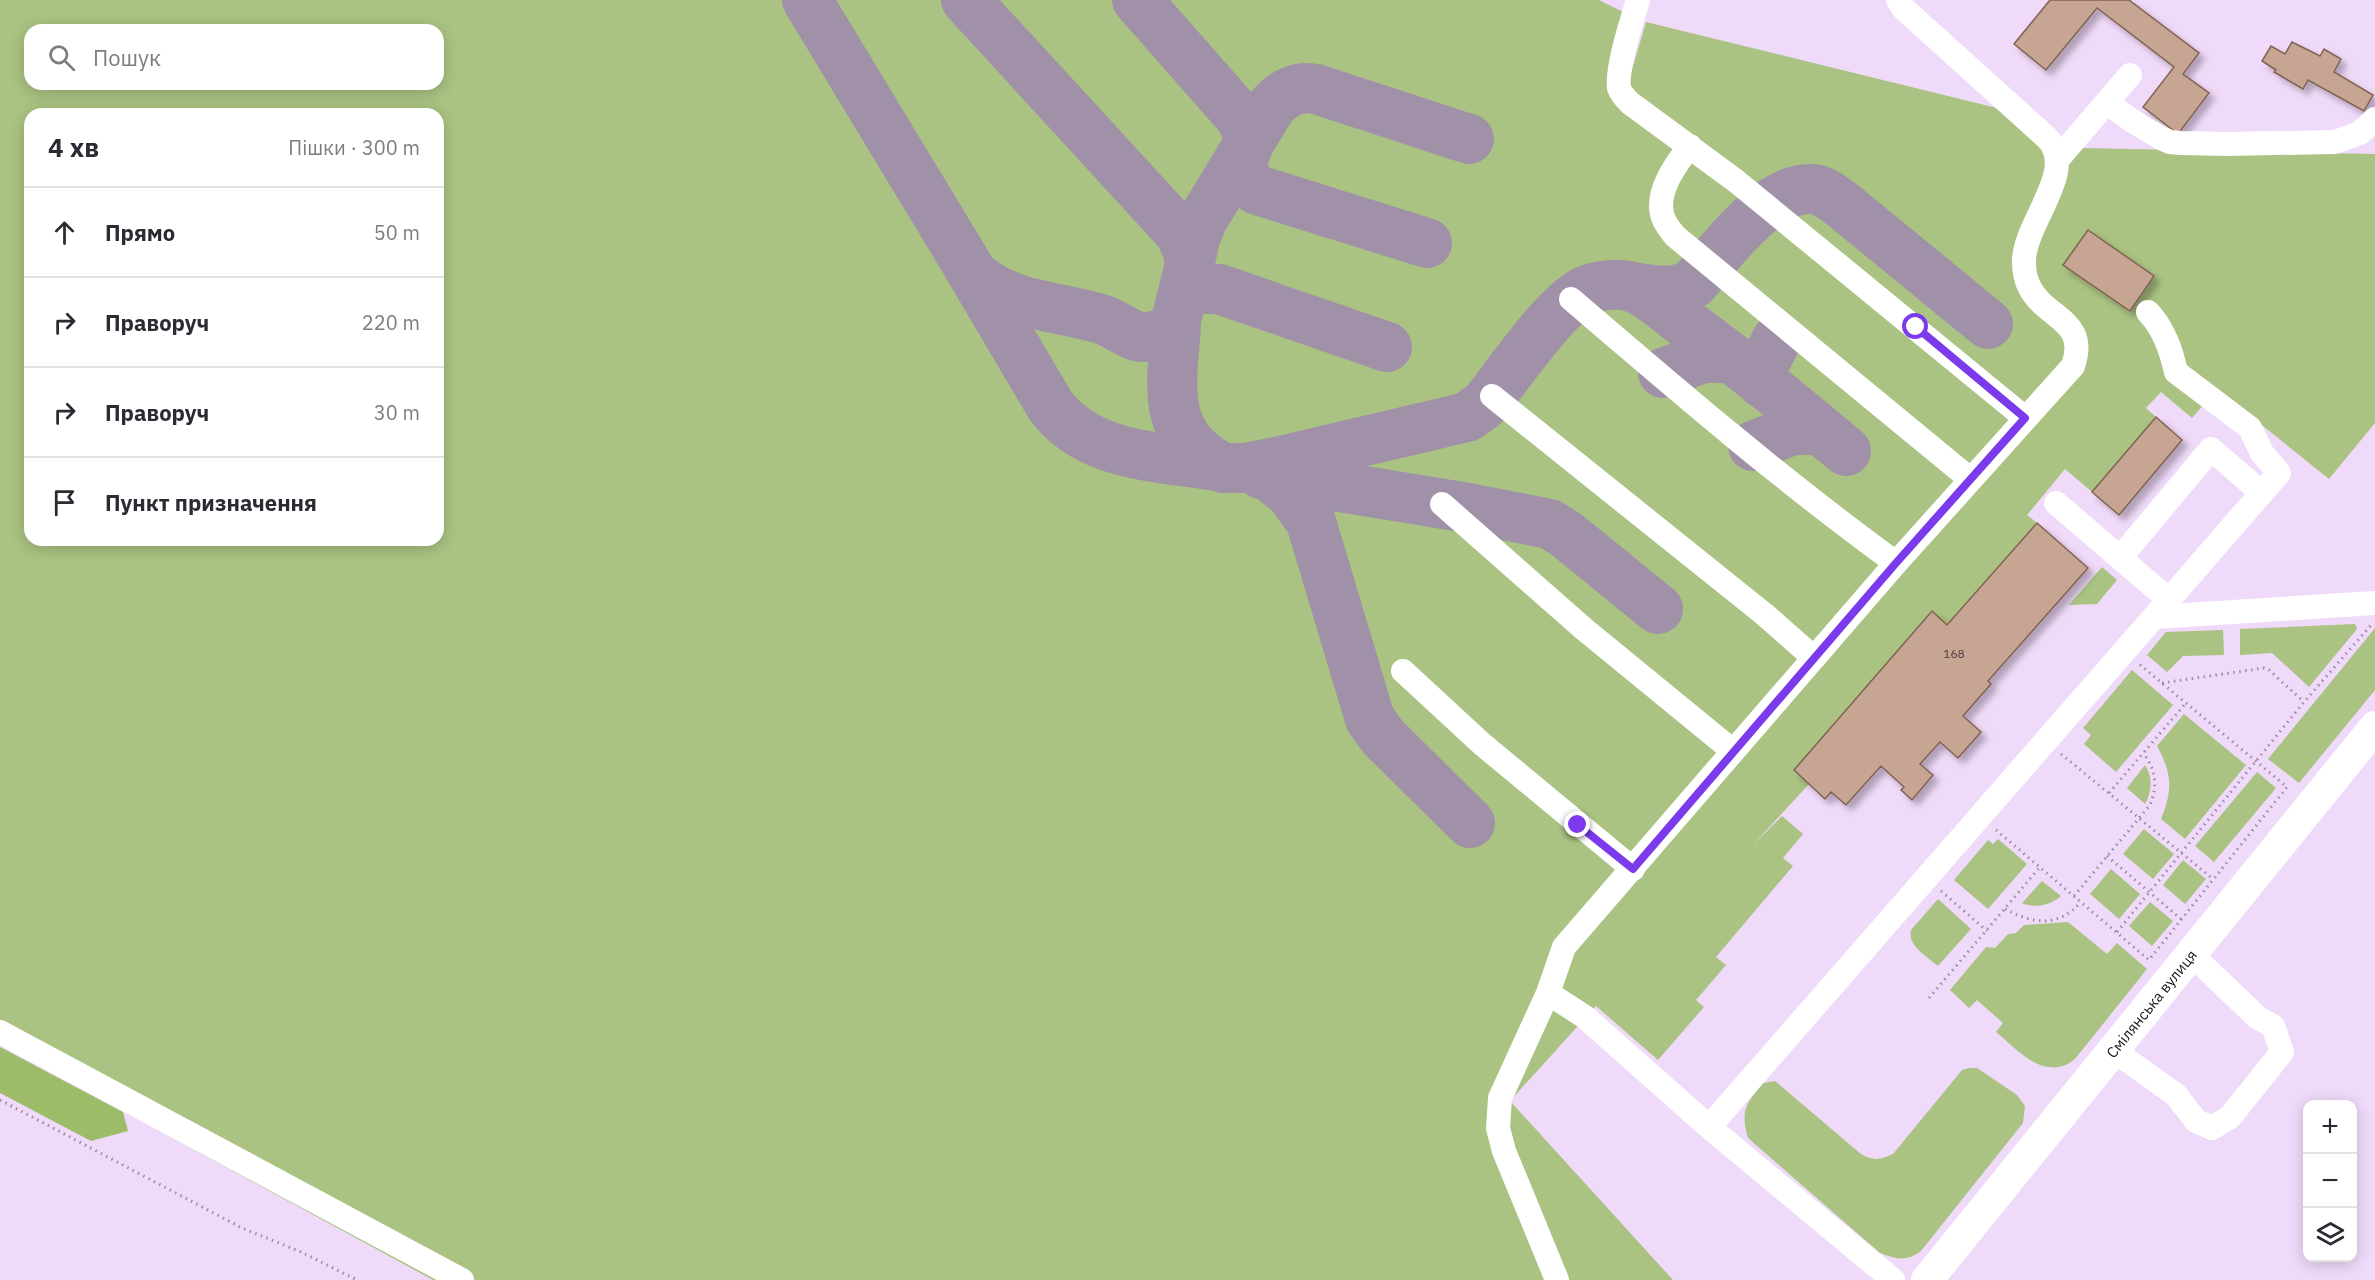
<!DOCTYPE html>
<html lang="uk">
<meta charset="utf-8">
<style>
:root{--surface:#fff;--page:#f7f7f7;--text:#2b2b33;--muted:#7c7c81;--line:#e1e1e2}
body{margin:0;font-family:"IBM Plex Sans",sans-serif;background:var(--page);color:var(--text)}
.controls{position:absolute;right:18px;bottom:18px;display:grid;overflow:hidden;border-radius:12px;box-shadow:0 3px 15px #0003}
.controls button{width:54px;height:54px;display:grid;place-items:center;padding:0;border:0;border-bottom:2px solid var(--line);background:var(--surface);color:var(--text);font:30px sans-serif}
.stop{position:absolute;width:18px;height:18px;margin:-14px;border:4px solid #7c3aed;border-radius:50%;background:#fff}
.stop.end{background:#7c3aed;border-color:#fff;box-shadow:0 2px 6px #0008}
.list{margin:0;padding:0;list-style:none}
h2{display:flex;justify-content:space-between;align-items:center;height:78px;margin:0;padding:0 24px;font-size:26px}
h2 small{font-size:20px;font-weight:400;color:var(--muted)}
.list li{display:grid;grid-template-columns:39px 1fr auto;gap:18px;align-items:center;box-sizing:border-box;height:90px;padding:0 24px;border-top:2px solid var(--line)}
.list b{display:block;font-size:22px;white-space:nowrap}
.list em{font-size:20px;font-style:normal;color:var(--muted)}
.icon{flex:none;width:33px;height:33px;fill:none;stroke:currentColor;stroke-width:2;stroke-linecap:round;stroke-linejoin:round}
.map{position:relative;flex:none;width:2375px;height:1280px;overflow:hidden}
.search{position:absolute;background:var(--surface);box-shadow:0 3px 15px #0003;left:24px;top:24px;width:420px;height:66px;display:flex;align-items:center;gap:15px;box-sizing:border-box;padding:0 21px;border-radius:18px;color:var(--muted);font-size:22px}
.panel{position:absolute;background:var(--surface);box-shadow:0 3px 15px #0003;left:24px;top:108px;width:420px;height:438px;border-radius:18px}
.map>svg:first-child{display:block}
.green{fill:#aac382;fill-rule:evenodd}
.forest{fill:#9dbc69}
.lines{fill:none;stroke-linecap:round;stroke-linejoin:round}
.taxiway{stroke:#a191a8;stroke-width:50}
.building{fill:#c6a593;stroke:#816252;stroke-width:1.5;filter:url(#shadow)}
.path{stroke:#9c8ca3;stroke-width:3;stroke-dasharray:1.5 4.5;stroke-linecap:butt}
.minor{stroke:#fff;stroke-width:24}
.major{stroke:#fff;stroke-width:32}
.route{stroke:#7c3aed;stroke-width:8}
.labels{text-anchor:middle;dominant-baseline:central;stroke-width:4.5;stroke-linejoin:round;paint-order:stroke}
.number-label{font-size:12px;fill:#473a3e}
.street-label{font-size:15px;fill:#1d1621;stroke:#f0daf9}
</style>
<div class="map">
<svg width="2375" height="1280" viewBox="0 0 2375 1280">
<defs>
<filter id="shadow"><feDropShadow dx="5.5" dy="5.5" stdDeviation="3" flood-color="#0004"/></filter>
</defs>
<rect width="100%" height="100%" fill="#f0daf9"/>
<path class="green" d="M0 0H1599L1625 13 1631 73 1646 22 2001 109 2082 148 2375 154V423L2329 479 2217 389 2192 418 2161 392 2146 408 2156 417 2092 492 2065 469 2027 515 2037 523 1947 625 1931 612 1795 770 1809 784 1753 845 1782 816 1803 834 1783 858 1793 866 1716 957 1726 965 1696 1000 1704 1007 1658 1060 1596 1006 1510 1101 1673 1280H433L0 1044ZM30 30H438V84H30ZM30 114H438V540H30Z
M2102 567 2117 580 2097 604 2069 605Z
M2355 624 2357 629 2309 687 2272 653 2240 655V629Z
M2375 628V690L2299 783 2268 759Z
M2223 630 2224 655 2183 656 2167 672 2147 655 2166 632Z
M2132 670 2173 705 2116 772 2084 744 2091 735 2083 728Z
M2184 714 2246 765 2185 839 2161 819C2173 790 2172 773 2157 746Z
M2145 765C2153 776 2152 792 2145 804L2127 788Z
M2257 772 2276 788 2214 862 2195 846Z
M2144 829 2174 854 2153 879 2123 854Z
M1998 839 2027 864 1988 909 1954 880 1988 840 1993 844Z
M2183 860 2206 879 2185 904 2163 885Z
M2111 869 2140 894 2119 919 2090 894Z
M2042 881 2061 896C2051 905 2035 909 2022 903Z
M1938 899 1971 929 1938 966C1928 957 1907 946 1911 930Z
M2150 902 2173 921 2152 946 2129 926Z
M2068 922 2107 954 2117 943 2147 969 2075 1059C2045 1083 2019 1051 1996 1032L2003 1023 1977 1000 1969 1008 1950 990 1986 947 1995 948 2008 934 2016 933 2024 925Z
M1969 1068H1977L2017 1095 2025 1106 2023 1123 1921 1251C1906 1262 1896 1259 1880 1253L1748 1138C1740 1110 1746 1104 1763 1083L1775 1081 1861 1154C1873 1161 1881 1160 1893 1154L1962 1070Z"/>
<path class="forest" d="M0 1047 123 1112 128 1131 91 1141 0 1093Z"/>
<g class="lines">
<path class="taxiway" d="M807 0 962 256 1050 405C1090 460 1166 456 1226 468H1245L1276 462 1467 417 1484 405C1507 377 1556 303 1587 290 1599 285 1618 283 1632 287 1649 293 1666 309 1681 320 1738 361 1792 406 1846 451
M966 0 1180 233 1189 254V268L1195 238 1203 219 1271 107C1283 93 1298 85 1316 89L1469 139
M1137 0 1240 117 1248 133 1247 149
M1242 156C1243 171 1245 182 1257 190L1427 243
M974 275C1010 307 1060 306 1104 320 1116 324 1130 336 1142 337 1153 337 1165 334 1174 328L1189 268
M1631 287C1653 290 1674 295 1694 283 1720 252 1769 186 1812 189 1825 190 1834 199 1844 206L1988 324
M1183 297 1194 289H1219L1387 347
M1176 325C1172 387 1159 434 1223 468
M1663 373 1703 358H1731
M1762 383 1764 364 1777 339
M1753 446 1792 430H1821
M1261 474 1468 508 1550 524 1567 535 1658 609
M1268 475 1291 494 1311 522 1370 719 1383 737 1470 823"/>
</g>
<path class="building" d="M2050 0H2129L2199 53 2183 74 2209 93 2178 134 2143 107 2174 67 2097 8 2046 70 2014 44Z
M2292 42 2320 56 2324 49 2341 59 2334 72 2373 95 2364 111 2308 80 2303 89 2274 72 2276 70 2262 61 2271 46 2285 54Z
M2088 230 2154 276 2130 311 2063 265Z
M2156 417 2182 440 2119 515 2092 492Z
M2037 523 2088 568 1988 681 1991 684 1963 716 1981 732 1958 758 1940 742 1920 764 1933 775 1912 800 1901 790 1904 787 1881 766 1846 805 1831 792 1825 799 1794 770 1932 611 1947 625Z"/>
<g class="lines">
<path class="path" d="M2162 683 2264 668 2269 670 2304 702
M2061 754 2213 879
M2109 793 2186 703
M1996 830 2149 960 2287 787 2139 664
M2107 856 2181 919
M1941 891 1987 931
M2074 896 2150 805C2158 785 2156 770 2143 753
M2005 909C2033 924 2058 928 2081 902
M2117 932 2304 702 2372 624
M1929 998 2040 867
M0 1100 242 1228 301 1252 357 1280"/>
<path class="minor" d="M1638 0C1632 20 1616 69 1619 88 1621 94 1626 99 1630 103L1736 181 2025 418
M2107 103 2134 122 2161 138 2170 142 2181 143 2227 144 2335 142 2360 133 2375 119
M1690 146C1675 165 1653 195 1664 220 1667 226 1671 231 1675 236L1970 479
M2058 159 2130 75
M1571 299C1677 390 1783 481 1896 563
M2148 312C2164 329 2171 350 2176 372L2250 428 2262 453 2279 473 2154 617
M1492 396 1764 614 1814 658
M2056 503 2169 600
M1442 504 1584 629 1733 751
M2120 558 2211 449 2262 493
M1403 671 1482 744 1633 869
M1548 993 1585 1017 1709 1127
M0 1032 462 1280
M2113 1050 2176 1095 2196 1121 2212 1128 2230 1117 2282 1052 2273 1026 2258 1018 2191 954
M1557 1280 1504 1151 1498 1128 1500 1098 1548 993 1564 947 1896 563 2073 366C2089 320 2046 319 2030 288 2026 281 2024 270 2024 262 2023 224 2079 170 2047 138L1903 8 1898 0
M1893 1280 1709 1127 2154 617 2375 603"/>
<path class="major" id="s1" d="M1927 1280 2375 727"/>
</g>
<g class="lines">
<path class="route" d="M1578 825 1633 869 1896 563 2025 418 1916 327"/>
</g>
<g class="labels">
<g class="number-label">
<text x="1954" y="653">168</text>
</g>
<g class="street-label">
<text stroke="none"><textPath href="#s1" startOffset="356">Смілянська вулиця</textPath></text>
</g>
</g>
</svg>
<div class="controls">
<button>+</button>
<button>−</button>
<button><svg class="icon" aria-label="layers" viewBox="0 0 24 24"><path d="M12 4l9 5-9 5-9-5zM3 14l9 5 9-5"/></svg></button>
</div>
<div class="stop" style="left:1916px;top:327px"></div>
<div class="stop end" style="left:1578px;top:825px"></div>
<div class="search"><svg class="icon" aria-label="search" viewBox="0 0 24 24"><circle cx="10" cy="10" r="6"/><path d="M15 15l6 6"/></svg>Пошук</div>
<section class="panel">
<h2>4 хв<small>Пішки · 300 m</small></h2>
<ul class="list">
<li><svg class="icon" aria-label="ahead" viewBox="0 0 24 24"><path d="M12 20V5M6 11l6-6 6 6"/></svg><div><b>Прямо</b></div><em>50 m</em></li>
<li><svg class="icon" aria-label="right" viewBox="0 0 24 24"><path d="M7 20v-9h11M14 6l5 5-5 5"/></svg><div><b>Праворуч</b></div><em>220 m</em></li>
<li><svg class="icon" aria-label="right" viewBox="0 0 24 24"><path d="M7 20v-9h11M14 6l5 5-5 5"/></svg><div><b>Праворуч</b></div><em>30 m</em></li>
<li><svg class="icon" aria-label="arrive" viewBox="0 0 24 24"><path d="M6 21V4h12l-3 4 3 4H6"/></svg><div><b>Пункт призначення</b></div></li>
</ul>
</section>
</div>
